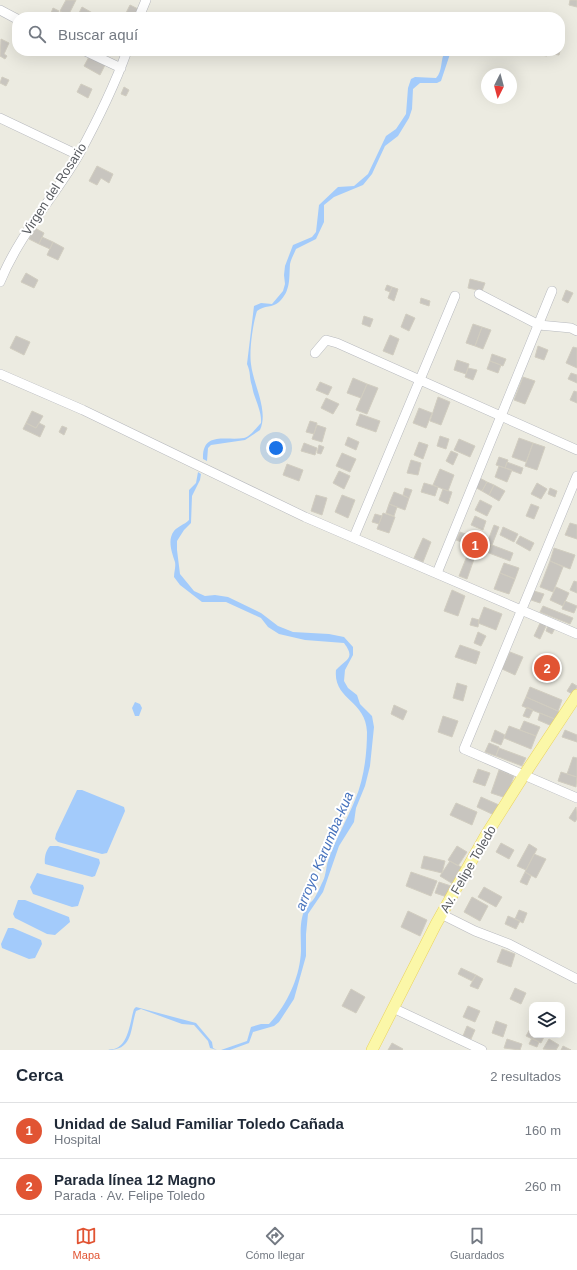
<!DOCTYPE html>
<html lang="es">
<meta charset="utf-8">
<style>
:root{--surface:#fff;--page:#f6f6f7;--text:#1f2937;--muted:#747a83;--line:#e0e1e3;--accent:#e15433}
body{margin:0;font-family:Arial,sans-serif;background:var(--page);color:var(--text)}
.controls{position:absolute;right:12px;bottom:12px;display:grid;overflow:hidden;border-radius:8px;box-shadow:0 4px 16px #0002}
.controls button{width:36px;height:36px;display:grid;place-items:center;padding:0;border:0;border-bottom:1px solid var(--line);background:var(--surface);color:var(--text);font:20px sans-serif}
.compass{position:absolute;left:481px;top:68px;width:36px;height:36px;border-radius:50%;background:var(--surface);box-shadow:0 4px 16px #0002;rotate:186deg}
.you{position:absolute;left:276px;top:448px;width:14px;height:14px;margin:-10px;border:3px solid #fff;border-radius:50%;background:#1a73e8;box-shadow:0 0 0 6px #1a73e833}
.badge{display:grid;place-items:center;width:26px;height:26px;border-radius:50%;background:var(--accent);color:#fff;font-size:13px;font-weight:700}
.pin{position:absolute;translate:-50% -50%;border:2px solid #fff;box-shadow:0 1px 4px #0006}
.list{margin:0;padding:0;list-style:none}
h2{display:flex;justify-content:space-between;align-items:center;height:52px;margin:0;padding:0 16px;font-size:17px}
h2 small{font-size:13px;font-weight:400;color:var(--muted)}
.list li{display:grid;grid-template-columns:26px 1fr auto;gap:12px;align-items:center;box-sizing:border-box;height:56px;padding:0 16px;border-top:1px solid var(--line)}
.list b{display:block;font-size:15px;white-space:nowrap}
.list p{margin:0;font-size:13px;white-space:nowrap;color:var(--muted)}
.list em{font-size:13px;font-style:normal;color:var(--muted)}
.icon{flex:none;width:22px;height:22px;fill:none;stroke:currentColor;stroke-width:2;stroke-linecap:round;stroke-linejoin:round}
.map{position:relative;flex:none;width:577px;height:1050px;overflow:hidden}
.search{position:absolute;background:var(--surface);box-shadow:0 4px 16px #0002;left:12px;right:12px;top:12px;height:44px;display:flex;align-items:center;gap:10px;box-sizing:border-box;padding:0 14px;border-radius:16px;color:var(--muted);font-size:15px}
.sheet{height:164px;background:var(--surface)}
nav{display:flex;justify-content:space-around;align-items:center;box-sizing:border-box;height:56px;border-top:1px solid var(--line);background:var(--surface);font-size:11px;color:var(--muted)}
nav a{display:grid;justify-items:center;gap:2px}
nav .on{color:var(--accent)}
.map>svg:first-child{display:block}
.water{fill:#a3cbfb}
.building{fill:#c8c5bf;stroke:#d1cdc0}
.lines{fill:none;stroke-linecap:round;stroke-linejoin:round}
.minor-casing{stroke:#b7b9be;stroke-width:10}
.major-casing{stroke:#ebd35c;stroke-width:12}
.minor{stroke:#fff;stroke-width:9}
.major{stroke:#fbf7a8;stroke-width:11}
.labels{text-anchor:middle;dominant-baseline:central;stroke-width:4;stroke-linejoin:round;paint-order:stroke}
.street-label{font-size:13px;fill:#5a5d62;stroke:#fff}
.water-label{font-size:14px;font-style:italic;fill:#4773bd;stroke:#fff}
</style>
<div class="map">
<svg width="577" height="1050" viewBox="0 0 577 1050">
<rect width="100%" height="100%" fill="#ecebe1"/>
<path class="water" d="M445 51H451L441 81 437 83H420L413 89 412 109 409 118 398 136 385 146 372 174 363 185 334 197 324 205V222L316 239 296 249C294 254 291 259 290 264 289 278 291 291 279 302 273 308 264 305 257 311 253 323 249 351 251 364 253 384 269 410 260 430L245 440 211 445 208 448 207 461 203 459C202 431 226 441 244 438 250 437 256 428 261 423 262 410 254 399 252 386 249 377 251 373 247 364L254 306 261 303 272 304 283 291 285 284 284 275 285 266 293 245 312 237 316 232 319 205 338 187 354 186 368 174 386 136 396 129 406 114 408 88 411 79 415 77 436 78C443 71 440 60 445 51Z
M198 472 201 474 200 480 192 496 191 523 184 530 177 541V550L180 574 194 591 205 596 215 595 228 597 261 613 278 626 293 632 329 634 344 637 353 647V655L345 670 344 681 348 688 357 695 360 704 372 716 374 727 370 766 365 786 356 808 354 822 339 846 323 892 308 914 306 934V956L294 999 279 1022 274 1026 253 1032 249 1043 230 1050H221L247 1041 251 1027 261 1024H269C287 1005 300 977 301 951 301 937 299 921 305 909 306 905 311 903 313 900 317 895 320 887 323 881 326 875 326 867 328 861 335 840 347 820 355 800 364 779 367 754 367 732 366 700 333 700 336 670 346 659 356 659 344 643L305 640 279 634 268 627 261 618 226 602H202L180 585 174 577C174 572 176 567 175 562 172 553 167 540 174 531 178 526 184 525 189 520V490L196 483Z
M135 702 140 704 142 708 139 716H135L132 708Z
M77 790H82L124 807 125 811 107 853 102 854 58 842 55 839 56 834Z
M50 846H58L99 859 100 863 95 876 92 877 45 864C44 858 46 850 50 846Z
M37 873 83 885 84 888 78 906 72 907 33 894 30 887Z
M18 900H25L69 917 70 922 55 935 47 934 15 918 13 914Z
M8 928H13L41 940 42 944 35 958 29 959 2 948 1 944Z
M136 1007 196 1023 212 1042 213 1048 217 1050 210 1048 208 1041 194 1025 182 1024 141 1009 136 1011C130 1030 133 1050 108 1050 110 1049 112 1049 114 1049 129 1045 130 1021 134 1009Z"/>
<path class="building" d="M66 0H76L68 16 60 11Z
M570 0H577V7L569 5Z
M130 5 138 9 134 17 125 15Z
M82 7 96 15 94 17H77Z
M53 8 59 11 56 16 51 13Z
M1 39 9 43 4 54 7 56 5 59 0 56Z
M542 51H548L547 56 541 55Z
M554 51H560L559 55 553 54Z
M90 55 106 63 100 75 84 66Z
M2 77 9 80 6 86 0 83Z
M81 84 92 89 88 98 77 92Z
M124 87 129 90 126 96 121 94Z
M97 166 113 174 109 183 101 178 97 185 89 181Z
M35 228 44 233 39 244 29 239Z
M42 237 53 242 50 249 39 244Z
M53 242 64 248 58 260 47 255Z
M26 273 38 280 34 288 21 282Z
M470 279 485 283 482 291 468 288Z
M387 285 392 287 390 292 385 290Z
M392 287 398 289 394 301 388 298Z
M566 290 573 293 568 303 562 300Z
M421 298 430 301 429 306 420 303Z
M406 314 415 318 409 331 401 327Z
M364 316 373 319 370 327 362 324Z
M473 324 482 327 475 346 466 343Z
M482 327 491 330 483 349 475 346Z
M390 335 399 339 393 355 383 351Z
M16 336 30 342 24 355 10 348Z
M538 346 548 350 544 360 535 357Z
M573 347 577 348V368L566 363Z
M492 354 506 359 503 366 490 361Z
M457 360 469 364 466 374 454 370Z
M490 361 501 365 498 373 487 369Z
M468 368 477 370 473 380 465 377Z
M571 373 577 375V383L568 379Z
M523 377 535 381 525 404 514 400Z
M353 378 367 384 361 398 347 393Z
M320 382 332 387 328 395 316 390Z
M367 384 378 388 367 414 356 410Z
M574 391 577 392V403L570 400Z
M438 397 450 402 441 425 430 421Z
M326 398 339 404 333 414 321 408Z
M419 408 432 413 426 428 413 423Z
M32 411 43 416 36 428 26 423Z
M360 414 380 421 376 432 356 425Z
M310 421 317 423 314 434 306 432Z
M26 423 36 428 39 423 45 426 40 437 23 429Z
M317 425 326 428 322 442 312 439Z
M62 426 67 428 64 435 59 432Z
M440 436 449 439 446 449 437 446Z
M348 437 359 442 356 450 345 445Z
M519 438 533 443 526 462 512 457Z
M459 439 475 446 470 457 454 450Z
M419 442 428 445 423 459 414 455Z
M304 443 317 448 315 455 301 451Z
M533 443 545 447 537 470 525 466Z
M319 445 324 447 321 454 317 453Z
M451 451 458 454 453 465 446 461Z
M342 453 356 459 350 472 336 466Z
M499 457 508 460 505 468 496 465Z
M411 460 421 463 418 475 407 473Z
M507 462 523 468 521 474 505 468Z
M287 464 303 470 299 481 283 475Z
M499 466 512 470 507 482 495 477Z
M440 469 454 475 448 491 433 485Z
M339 471 350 476 344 489 333 483Z
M478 477 487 482 482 491 473 486Z
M487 482 494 485 489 495 482 491Z
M424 483 438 487 435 496 421 492Z
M537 483 547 489 541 499 531 494Z
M494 485 505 491 499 501 489 495Z
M405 488 412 490 409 498 403 495Z
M550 488 557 491 555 497 548 494Z
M443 489 452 492 448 504 439 500Z
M394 492 409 498 405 510 389 504Z
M316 495 327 498 322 515 311 511Z
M342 495 355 500 348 518 335 512Z
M480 500 492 506 487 516 475 510Z
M389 504 397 507 394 516 386 513Z
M531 504 539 507 534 519 526 516Z
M383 513 395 517 389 533 377 529Z
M375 514 382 516 379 524 372 522Z
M475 516 486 521 483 530 471 525Z
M570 523 577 525V539L565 535Z
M494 525 499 527 492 545 487 543Z
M503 527 518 534 514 542 500 535Z
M460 532 476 538 472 546 456 540Z
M520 536 534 543 530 551 516 543Z
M423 538 431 542 423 562 414 558Z
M476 538 492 545 489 553 472 546Z
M492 545 513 553 510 561 489 553Z
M554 548 575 555 570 569 550 561Z
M467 556 474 559 467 579 459 576Z
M550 561 563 567 553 592 540 587Z
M504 563 519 568 515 579 500 573Z
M500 573 515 579 509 594 494 589Z
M574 581 577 582V593L570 590Z
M556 587 569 593 563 606 550 600Z
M452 590 465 596 458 616 444 611Z
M534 591 544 594 540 603 531 600Z
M565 601 577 606 574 613 562 609Z
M543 606 573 618 570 624 540 612Z
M484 607 502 614 496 630 478 623Z
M472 618 479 620 478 627 470 625Z
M541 621 547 624 540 639 534 636Z
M548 625 555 628 552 634 546 631Z
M478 632 486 636 481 646 474 643Z
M460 645 480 652 476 664 455 657Z
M510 652 523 657 515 675 502 669Z
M457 683 467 686 463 701 453 698Z
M572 683 577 686 574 695 567 691Z
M530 687 562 700 558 711 526 697Z
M526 697 560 712 557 720 522 706Z
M394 705 407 711 403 720 391 714Z
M527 707 533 710 529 718 523 716Z
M540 713 555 719 552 726 538 720Z
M443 716 458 721 452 737 438 732Z
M524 721 540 727 536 736 520 730Z
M509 726 536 736 531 749 504 738Z
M495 730 505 735 501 745 491 741Z
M565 730 577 735V742L562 737Z
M489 743 499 747 496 756 485 752Z
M499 748 526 758 522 766 496 756Z
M573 757 577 758V777L567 774Z
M478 769 490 773 485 786 473 782Z
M499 770 514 776 506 798 491 793Z
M561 772 577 777 576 787 558 781Z
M481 797 499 805 494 815 477 807Z
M456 803 477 812 472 825 450 815Z
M576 807 577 819 575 822 569 818Z
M501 843 514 850 509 859 496 852Z
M529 844 537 849 526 870 517 866Z
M457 846 467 852 458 866 448 860Z
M534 854 546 859 536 878 525 872Z
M424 856 445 861 442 873 421 868Z
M450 861 463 868 453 884 440 876Z
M411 872 437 881 431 896 406 886Z
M525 872 531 876 527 885 520 882Z
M439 882 451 886 447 897 435 893Z
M484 887 502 897 496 907 478 897Z
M472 897 488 906 480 921 464 912Z
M519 910 527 913 523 923 515 919Z
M408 911 427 920 420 936 401 927Z
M508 916 520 921 516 929 505 924Z
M502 949 515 954 511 967 497 962Z
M461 968 476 975 472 981 458 974Z
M476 975 483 979 478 989 470 986Z
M515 988 526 993 521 1004 510 999Z
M351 989 365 997 356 1013 342 1006Z
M468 1006 480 1011 475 1022 463 1017Z
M496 1021 507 1025 503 1037 492 1033Z
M467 1026 475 1030 471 1039 463 1036Z
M531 1027 532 1035H545L541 1043 526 1036Z
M532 1038 539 1042 537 1047 529 1044Z
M507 1039 522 1044 520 1050 504 1048Z
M549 1039 559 1045 556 1050 543 1049Z
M392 1043 403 1049 402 1050H388Z
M563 1046 571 1050H561Z"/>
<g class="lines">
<defs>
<path id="minor" d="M0 10 17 19
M139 17 146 0
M85 51 121 68
M0 118 78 155
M0 282C19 235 53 199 78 156 95 125 115 84 127 51
M479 294 539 325 571 328 577 331
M315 353 326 340 337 343 577 450
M0 374 83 410 305 517 577 634
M577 476 464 749 577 798
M354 537 455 296
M437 573 552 291
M441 914 475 931 509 944 577 979
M393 1008 482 1050"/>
<path id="major" d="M372 1050 436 924 486 835 524 775 577 695"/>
</defs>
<use href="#minor" class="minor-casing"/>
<use href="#major" class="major-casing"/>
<use href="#minor" class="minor"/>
<use href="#major" class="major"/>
</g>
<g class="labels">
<g class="street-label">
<text transform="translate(54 189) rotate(-57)">Virgen del Rosario</text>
<text transform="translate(468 869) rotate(-60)">Av. Felipe Toledo</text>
</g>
<g class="water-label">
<text transform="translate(324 851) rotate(-67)">arroyo Karumba-kua</text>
</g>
</g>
</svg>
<div class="controls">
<button><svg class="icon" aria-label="layers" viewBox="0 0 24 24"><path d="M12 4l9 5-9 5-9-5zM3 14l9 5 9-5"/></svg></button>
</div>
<svg class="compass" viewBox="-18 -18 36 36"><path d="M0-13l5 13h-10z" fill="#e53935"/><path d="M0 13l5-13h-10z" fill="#747a83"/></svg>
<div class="you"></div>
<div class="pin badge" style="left:475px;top:545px">1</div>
<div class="pin badge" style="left:547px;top:668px">2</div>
<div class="search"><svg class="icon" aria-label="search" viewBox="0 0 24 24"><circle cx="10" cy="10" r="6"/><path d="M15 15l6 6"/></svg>Buscar aquí</div>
</div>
<section class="sheet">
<h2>Cerca<small>2 resultados</small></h2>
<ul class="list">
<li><span class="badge">1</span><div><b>Unidad de Salud Familiar Toledo Cañada</b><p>Hospital</p></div><em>160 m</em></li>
<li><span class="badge">2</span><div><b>Parada línea 12 Magno</b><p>Parada · Av. Felipe Toledo</p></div><em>260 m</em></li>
</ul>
</section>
<nav>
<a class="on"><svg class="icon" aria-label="map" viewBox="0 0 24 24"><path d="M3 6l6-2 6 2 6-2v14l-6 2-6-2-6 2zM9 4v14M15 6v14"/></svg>Mapa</a>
<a><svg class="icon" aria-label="directions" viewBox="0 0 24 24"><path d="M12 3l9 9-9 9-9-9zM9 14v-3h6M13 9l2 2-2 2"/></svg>Cómo llegar</a>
<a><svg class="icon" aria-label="saved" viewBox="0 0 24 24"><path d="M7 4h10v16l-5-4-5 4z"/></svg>Guardados</a>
</nav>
